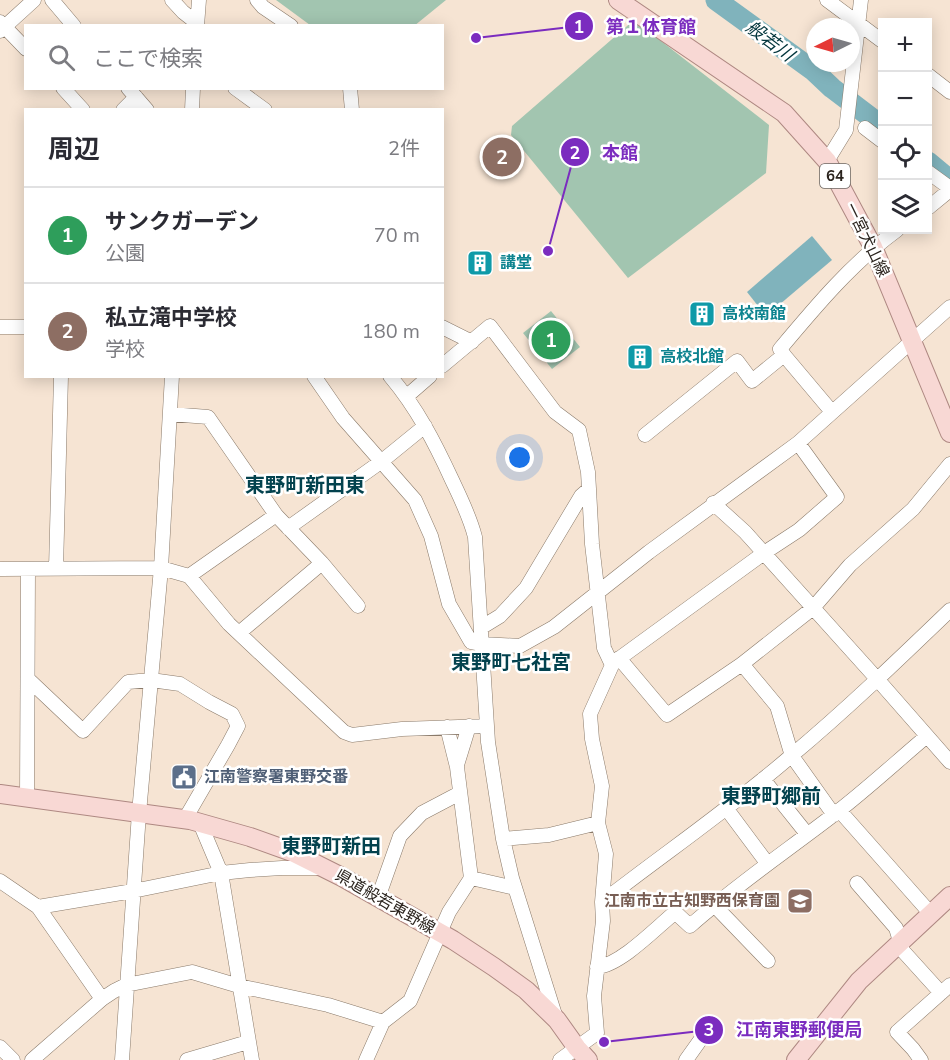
<!DOCTYPE html>
<html lang="ja">
<meta charset="utf-8">
<style>
:root{--surface:#fff;--page:#f2f2f3;--text:#2b2b33;--muted:#7c7c81;--line:#e1e1e2;--accent:#0f766e}
body{margin:0;font-family:"Nunito Sans","Noto Sans JP",sans-serif;background:var(--page);color:var(--text)}
.controls{position:absolute;right:18px;top:18px;display:grid;overflow:hidden;border-radius:0px;box-shadow:0 3px 15px #0003}
.controls button{width:54px;height:54px;display:grid;place-items:center;padding:0;border:0;border-bottom:2px solid var(--line);background:var(--surface);color:var(--text);font:30px sans-serif}
.compass{position:absolute;left:806px;top:18px;width:54px;height:54px;border-radius:50%;background:var(--surface);box-shadow:0 3px 15px #0003;rotate:265deg}
.you{position:absolute;left:520px;top:458px;width:21px;height:21px;margin:-15px;border:4px solid #fff;border-radius:50%;background:#1a73e8;box-shadow:0 0 0 9px #1a73e833}
.badge{display:grid;place-items:center;width:39px;height:39px;border-radius:50%;background:var(--accent);color:#fff;font-size:20px;font-weight:700}
.pin{position:absolute;translate:-50% -50%;border:3px solid #fff;box-shadow:0 2px 6px #0006}
.list{margin:0;padding:0;list-style:none}
h2{display:flex;justify-content:space-between;align-items:center;height:78px;margin:0;padding:0 24px;font-size:26px}
h2 small{font-size:20px;font-weight:400;color:var(--muted)}
.list li{display:grid;grid-template-columns:39px 1fr auto;gap:18px;align-items:center;box-sizing:border-box;height:96px;padding:0 24px;border-top:2px solid var(--line)}
.list b{display:block;font-size:22px;white-space:nowrap}
.list p{margin:0;font-size:20px;white-space:nowrap;color:var(--muted)}
.list em{font-size:20px;font-style:normal;color:var(--muted)}
.icon{flex:none;width:33px;height:33px;fill:none;stroke:currentColor;stroke-width:2;stroke-linecap:round;stroke-linejoin:round}
.map{position:relative;flex:none;width:950px;height:1060px;overflow:hidden}
.search{position:absolute;background:var(--surface);box-shadow:0 3px 15px #0003;left:24px;top:24px;width:420px;height:66px;display:flex;align-items:center;gap:15px;box-sizing:border-box;padding:0 21px;border-radius:0px;color:var(--muted);font-size:22px}
.panel{position:absolute;background:var(--surface);box-shadow:0 3px 15px #0003;left:24px;top:108px;width:420px;height:270px;border-radius:0px}
.map>svg:first-child{display:block}
.green{fill:#a2c5b0}
.water{fill:#80b3bc}
.lines{fill:none;stroke-linecap:round;stroke-linejoin:round}
.river{stroke:#80b3bc;stroke-width:21}
.minor-casing{stroke:#8a7a6a;stroke-width:15}
.major-casing{stroke:#ae8882;stroke-width:20}
.minor{stroke:#fff;stroke-width:14}
.major{stroke:#f8d8d4;stroke-width:18}
.labels{text-anchor:middle;dominant-baseline:central;stroke-width:5;stroke-linejoin:round;paint-order:stroke}
.shield{fill:#fff;stroke:#6b6662;stroke-width:1.5}
.shield-label{font-size:15px;font-weight:bold;fill:#2b241e}
.street-label{font-size:16px;fill:#2b241e;stroke:#fff}
.culture-label{font-size:16px;font-weight:bold;fill:#0d838f;stroke:#fff;text-anchor:start}
.service-label{font-size:16px;font-weight:bold;fill:#4e5e75;stroke:#fff;text-anchor:start}
.education-label{font-size:16px;font-weight:bold;fill:#785e54;stroke:#fff;text-anchor:end}
.water-label{font-size:18px;font-style:italic;fill:#00343b;stroke:#fff}
.quarter-label{font-size:20px;font-weight:bold;fill:#03424e;stroke:#fff}
.leader{fill:none;stroke:#7b2cbf;stroke-width:2}
.callout-dot{fill:#7b2cbf;stroke:#fff;stroke-width:2}
.mark-label{font-size:18px;text-anchor:middle;font-weight:bold;fill:#fff}
.callout-label{font-size:18px;text-anchor:middle;font-weight:bold;fill:#7b2cbf;stroke:#fff;stroke-width:5;stroke-linejoin:round;paint-order:stroke}
</style>
<div class="map">
<svg width="950" height="1060" viewBox="0 0 950 1060">
<rect width="100%" height="100%" fill="#f6e4d3"/>
<path class="green" d="M276 0H446L414 26 310 25Z
M634 20 769 125 766 173 628 278 511 135 512 126Z
M551 311 580 347 552 369 523 333Z"/>
<path class="water" d="M812 236 832 260 766 316 747 292Z"/>
<g class="lines">
<path class="river" d="M716 0 814 71 832 88 882 126
M928 162 950 180"/>
<defs>
<path id="minor" d="M52 0 74 26
M172 0 183 12 197 23
M257 0 263 7 291 26
M827 0 882 41
M0 22 26 49
M197 26 199 0
M0 31 34 0
M928 75 950 92
M63 88 83 110
M128 88 147 110
M235 88 265 110
M350 88 352 110
M123 110 136 97
M192 110 193 88
M865 128 882 141
M827 161 846 130 861 0
M928 172 950 188
M928 208 950 190
M0 327H26
M442 327 472 342
M784 355 832 412
M442 366 490 326 555 412 579 430 588 472 589 489 581 496 526 588 500 616 482 627
M314 376 343 418 415 500 431 536 449 604 471 642 482 644 520 646 554 627 649 552 798 443 837 497 799 530 764 553 613 663 590 714 592 739 602 786 598 823 606 854 602 902 603 921 594 996 597 1033 560 1060
M390 376C417 408 435 443 452 480 461 499 470 517 475 537L488 742 503 839 512 878 556 1018
M407 396 430 376
M170 414 208 417 276 515 322 563 239 633
M645 435 737 361 752 381 784 355 780 349C816 306 852 263 897 230
M798 443 950 307
M589 489 592 544 604 648 612 665
M713 503 745 532 878 680 950 762
M288 528 382 461 425 426
M322 563 358 606
M0 569 161 568 189 576 229 624 344 732 352 735 402 729 487 726
M56 569 61 376
M189 576 276 515
M619 658 667 715 742 664 813 608 850 565 913 509 950 464
M742 664 777 706 792 756 834 815
M28 679 83 731 128 682 151 680 180 684 209 702 232 714 238 726 228 745 185 819
M447 727 457 767 471 878
M457 765 469 726
M763 779 807 834
M27 798 28 569
M726 808 767 863
M839 810 931 914
M200 823 221 873 252 1060
M503 839 549 835 598 823
M0 881 38 907 102 999
M857 883 896 928 903 951 941 993
M378 898 400 836 422 813 460 793
M602 902C665 853 731 808 791 756 846 710 898 660 950 610
M714 905 768 961
M38 907 133 891 221 873 250 870 282 868H320
M597 967C620 965 654 930 672 915L677 914 690 926C735 886 785 852 832 816 865 791 896 762 927 736
M0 1047 13 1060
M32 1060 102 999 114 991 126 985 192 972 239 986 328 1005 383 1022
M122 1060 139 813 161 568 172 376
M187 1060 248 1042
M366 1060 383 1022 410 1001 449 912 471 878 515 888
M686 1060 701 1039
M921 1060 913 1049 897 1032 950 985"/>
<path id="major" d="M618 0 784 113 827 161 873 247 950 433
M0 794 190 820 250 837 292 852 342 877 453 940 494 967 526 990 557 1020 577 1048 588 1060
M796 1060 859 981 950 896"/>
</defs>
<use href="#minor" class="minor-casing"/>
<use href="#major" class="major-casing"/>
<use href="#minor" class="minor"/>
<use href="#major" class="major"/>
</g>
<defs>
<symbol id="building-square" viewBox="-11 -11 22 22"><rect x="-9" y="-9" width="18" height="18" rx="4" fill="#0f9aa8" stroke="#fff"/><path d="M-4-6H4V6H1V3H-1V6H-4ZM-2.5-4.3h1.7v1.8h-1.7ZM.8-4.3h1.7v1.8H.8ZM-2.5-1h1.7V.8h-1.7ZM.8-1h1.7V.8H.8Z" fill="#fff"/></symbol>
<symbol id="civic-square" viewBox="-11 -11 22 22"><rect x="-9" y="-9" width="18" height="18" rx="4" fill="#5c6f8a" stroke="#fff"/><path d="M-.6-6.5H3V-4.5H.6V-3L4-1V1h2V6H-6V1h2V-1L-.6-3ZM-1.2 2.5V6h2.4V2.5Z" fill="#fff"/></symbol>
<symbol id="school-square" viewBox="-11 -11 22 22"><rect x="-9" y="-9" width="18" height="18" rx="4" fill="#8d6e63" stroke="#fff"/><path d="M0-5L7-2L0 1L-7-2ZM-4 1L0 2.5L4 1V4Q0 6-4 4Z" fill="#fff"/></symbol>
</defs>
<g fill-rule="evenodd">
<use href="#building-square" x="465" y="248" width="30" height="30"/>
<use href="#building-square" x="687" y="299" width="30" height="30"/>
<use href="#building-square" x="625" y="342" width="30" height="30"/>
<use href="#civic-square" x="169" y="762" width="30" height="30"/>
<use href="#school-square" x="785" y="886" width="30" height="30"/>
</g>
<g class="labels">
<rect class="shield" x="820" y="164" width="30" height="24" rx="4.5"/>
<g class="shield-label">
<text x="835" y="176">64</text>
</g>
<g class="street-label">
<text transform="translate(867 240) rotate(64)">一宮犬山線</text>
<text transform="translate(385 902) rotate(30)">県道般若東野線</text>
</g>
<g class="culture-label">
<text x="500" y="263">講堂</text>
<text x="722" y="314">高校南館</text>
<text x="660" y="357">高校北館</text>
</g>
<g class="service-label">
<text x="204" y="777">江南警察署東野交番</text>
</g>
<g class="education-label">
<text x="780" y="901">江南市立古知野西保育園</text>
</g>
<g class="water-label">
<text transform="translate(770 41) rotate(37)">般若川</text>
</g>
<g class="quarter-label">
<text x="305" y="485">東野町新田東</text>
<text x="511" y="662">東野町七社宮</text>
<text x="771" y="796">東野町郷前</text>
<text x="331" y="846">東野町新田</text>
</g>
</g>
<path class="leader" d="M476 38L579 26M548 251L575 152M604 1042L709 1030"/>
<g class="callout-dot">
<circle cx="476" cy="38" r="6"/>
<circle cx="548" cy="251" r="6"/>
<circle cx="604" cy="1042" r="6"/>
<circle cx="579" cy="26" r="15"/>
<circle cx="575" cy="152" r="15"/>
<circle cx="709" cy="1030" r="15"/>
</g>
<g class="mark-label">
<text x="579" y="33">1</text>
<text x="575" y="159">2</text>
<text x="709" y="1036">3</text>
</g>
<g class="callout-label">
<text x="651" y="33">第１体育館</text>
<text x="620" y="159">本館</text>
<text x="799" y="1036">江南東野郵便局</text>
</g>
</svg>
<div class="controls">
<button>+</button>
<button>−</button>
<button><svg class="icon" aria-label="locate" viewBox="0 0 24 24"><circle cx="12" cy="12" r="6"/><path d="M12 2v4M12 18v4M2 12h4M18 12h4"/></svg></button>
<button><svg class="icon" aria-label="layers" viewBox="0 0 24 24"><path d="M12 4l9 5-9 5-9-5zM3 14l9 5 9-5"/></svg></button>
</div>
<svg class="compass" viewBox="-18 -18 36 36"><path d="M0-13l5 13h-10z" fill="#e53935"/><path d="M0 13l5-13h-10z" fill="#7c7c81"/></svg>
<div class="you"></div>
<div class="pin badge" style="left:551px;top:340px;background:#2e9e5b">1</div>
<div class="pin badge" style="left:502px;top:157px;background:#8d6e63">2</div>
<div class="search"><svg class="icon" aria-label="search" viewBox="0 0 24 24"><circle cx="10" cy="10" r="6"/><path d="M15 15l6 6"/></svg>ここで検索</div>
<section class="panel">
<h2>周辺<small>2件</small></h2>
<ul class="list">
<li><span class="badge" style="background:#2e9e5b">1</span><div><b>サンクガーデン</b><p>公園</p></div><em>70 m</em></li>
<li><span class="badge" style="background:#8d6e63">2</span><div><b>私立滝中学校</b><p>学校</p></div><em>180 m</em></li>
</ul>
</section>
</div>
